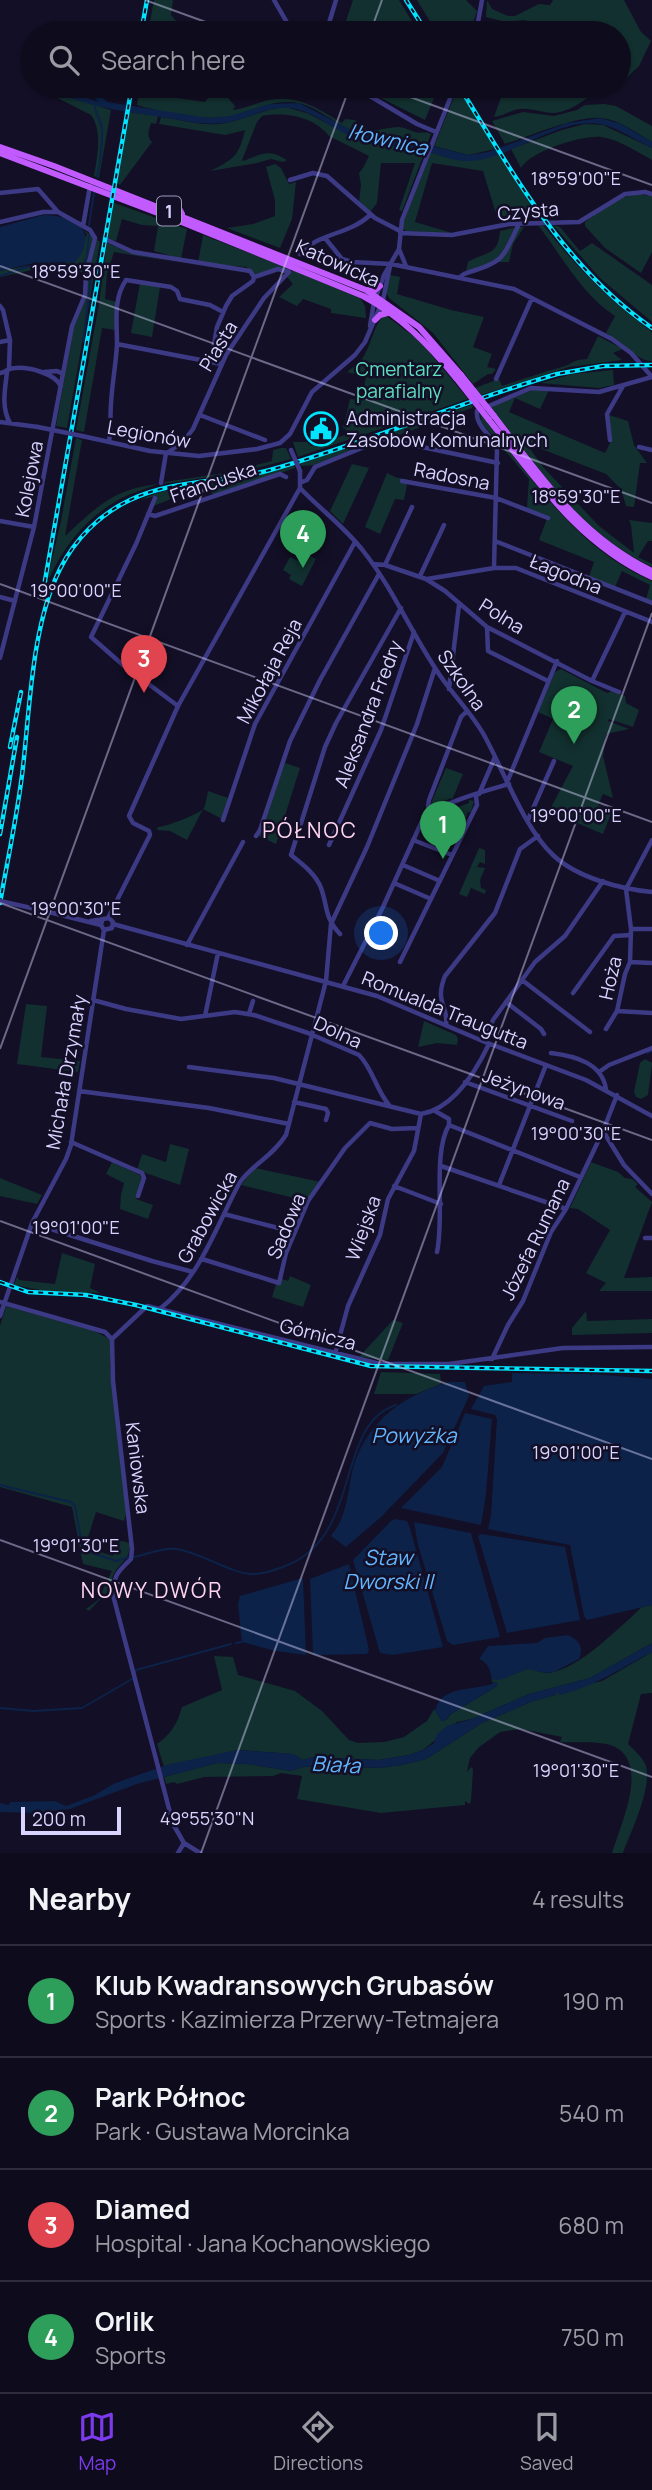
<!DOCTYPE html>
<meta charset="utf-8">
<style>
:root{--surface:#0e0b1c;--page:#171425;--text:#f1f3f6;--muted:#9b9ba3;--line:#2e2b3b;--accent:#7c3aed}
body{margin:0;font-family:Manrope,sans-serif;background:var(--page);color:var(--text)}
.scale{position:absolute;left:21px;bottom:18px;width:100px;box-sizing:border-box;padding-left:7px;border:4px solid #d9d4ff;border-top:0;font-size:19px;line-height:24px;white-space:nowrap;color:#d9d4ff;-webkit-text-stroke:5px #130f26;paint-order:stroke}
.you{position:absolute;left:382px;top:934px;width:24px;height:24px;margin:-18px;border:5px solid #fff;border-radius:50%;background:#1a73e8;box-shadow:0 0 0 10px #1a73e833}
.badge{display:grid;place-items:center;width:46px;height:46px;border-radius:50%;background:var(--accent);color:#fff;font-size:23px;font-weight:700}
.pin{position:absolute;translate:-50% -58px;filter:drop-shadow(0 2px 4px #0008)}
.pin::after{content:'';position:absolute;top:37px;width:24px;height:21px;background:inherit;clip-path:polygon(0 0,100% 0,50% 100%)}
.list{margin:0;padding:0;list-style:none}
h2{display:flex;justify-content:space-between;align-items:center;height:91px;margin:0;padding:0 28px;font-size:30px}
h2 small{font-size:23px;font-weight:400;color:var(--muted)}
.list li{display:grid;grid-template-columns:46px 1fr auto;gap:21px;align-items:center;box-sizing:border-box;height:112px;padding:0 28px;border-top:2px solid var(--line)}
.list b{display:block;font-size:26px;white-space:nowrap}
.list p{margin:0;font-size:23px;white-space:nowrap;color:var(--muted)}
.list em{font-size:23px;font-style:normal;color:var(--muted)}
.icon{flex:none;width:38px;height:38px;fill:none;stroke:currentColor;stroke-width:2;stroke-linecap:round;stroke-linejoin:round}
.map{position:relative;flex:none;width:652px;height:1853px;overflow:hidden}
.search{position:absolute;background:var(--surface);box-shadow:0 2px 5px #0004;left:21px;right:21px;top:21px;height:77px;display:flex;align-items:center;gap:18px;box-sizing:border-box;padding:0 24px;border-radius:38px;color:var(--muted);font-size:26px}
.sheet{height:539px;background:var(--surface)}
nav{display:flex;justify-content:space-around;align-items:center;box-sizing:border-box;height:98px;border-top:2px solid var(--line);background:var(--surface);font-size:19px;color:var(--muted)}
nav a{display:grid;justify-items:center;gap:4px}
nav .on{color:var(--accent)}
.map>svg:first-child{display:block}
.green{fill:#12302f}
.water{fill:#0c2248}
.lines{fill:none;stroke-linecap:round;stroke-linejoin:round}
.stream{stroke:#0c2248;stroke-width:2}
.minor{stroke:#3d3a85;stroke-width:4.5}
.major{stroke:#c25bff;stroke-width:6}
.rail-casing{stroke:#00e5ff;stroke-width:4.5}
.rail{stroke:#130f26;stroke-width:2;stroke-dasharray:5;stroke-linecap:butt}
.minor-bridge{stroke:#3d3a85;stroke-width:4.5}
.major-bridge{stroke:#c25bff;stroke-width:6}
.ticks{fill:none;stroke:#d9d4ff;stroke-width:2;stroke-opacity:0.45}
.labels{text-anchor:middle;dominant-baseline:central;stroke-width:5;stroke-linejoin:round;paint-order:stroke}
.shield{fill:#130f26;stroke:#9e99be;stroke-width:2}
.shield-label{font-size:18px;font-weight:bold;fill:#d9d4ff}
.street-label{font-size:19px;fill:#d9d4ff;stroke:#130f26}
.park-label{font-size:19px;fill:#5fe0c0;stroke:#130f26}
.poi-label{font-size:19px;fill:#d9d4ff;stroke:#130f26;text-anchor:start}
.water-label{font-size:21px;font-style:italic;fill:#62b6ff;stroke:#130f26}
.neighbourhood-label{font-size:21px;letter-spacing:2px;fill:#ffd6f0;stroke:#130f26}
.ticks-label{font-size:18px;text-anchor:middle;fill:#d9d4ff;stroke:#130f26;stroke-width:5;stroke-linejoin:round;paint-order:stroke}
</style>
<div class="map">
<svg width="652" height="1853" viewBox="0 0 652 1853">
<rect width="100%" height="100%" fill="#130f26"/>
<path class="green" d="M154 0H173L171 15 177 22 174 33H148Z
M353 0H399L419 33H342Z
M417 0H466L477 11 470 33H437Z
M487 0 492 9 508 16H515L539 4 550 5 553 0H624L641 32 651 41 639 66 619 85V33H522L526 20 506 22 486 17Z
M34 86H44L57 93 111 110 99 178 94 176C97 156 103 132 91 115Z
M140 86H164L163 96 205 102 217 86H223L229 99 235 106 233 110C244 109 254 104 265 101 296 93 317 108 342 123L345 119 355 120C370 137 379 128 398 127 404 127 409 130 415 132 421 134 425 131 431 134L427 144C403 140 376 140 353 131 333 123 312 102 290 102 269 101 252 111 232 116 208 122 161 112 137 105Z
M357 86H439L425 120Z
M505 86H601V87C587 98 572 112 553 113 542 113 531 108 520 109 511 110 503 116 494 117Z
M458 87 495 149 468 155 434 146Z
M604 104 616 106 652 126V142C637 133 619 120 602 118 577 115 530 136 505 144L492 121 523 112 554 116 577 110 585 105Z
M285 107 307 113 357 139 425 151 402 211 399 210 415 163H381L377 203 370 212 359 202 361 185 359 173 363 168 369 156 329 136C313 116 285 112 262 116L257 122 242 160 243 161C262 154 268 148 287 160L283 162 271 159 257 163 210 171C233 160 239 156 245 130L225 135 159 124 161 117C182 120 205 127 226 123 246 119 264 109 285 107Z
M129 112 158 116 156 124 151 123C149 130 146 136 152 142L120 185 117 183Z
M585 124 603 125 652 148V160C637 152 618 139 601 137 582 135 531 151 521 168L511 149 562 130Z
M431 152C457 162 471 162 498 154L535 212 497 217 483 171 432 163 415 222 452 233 406 231 403 229V223Z
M275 164 281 168 289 184 296 182 292 219 280 248 227 228 253 224 275 216V200L266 167Z
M636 194 652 196V252L641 273 605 248 585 226V222C602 209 616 198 636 194Z
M114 203 187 229 181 259 154 251 158 226 142 225 122 219 116 241 107 238Z
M538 225 544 226C576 267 610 301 652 332V361C636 361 621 341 606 333L615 316C582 295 561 255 538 225Z
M553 225 560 227 580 251 592 243 652 285V322L600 278Z
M517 227H524L513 244 509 262H494L466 271 468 262C486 251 498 257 500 231Z
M84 230 93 237 85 272 32 270 0 277V271C23 266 42 263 65 263L87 235Z
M203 235 290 269 289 271 281 268 255 275 246 267 198 263Z
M96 239 100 242 67 428 56 426 74 323 84 301Z
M107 243 133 254 181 263 114 252 107 274 105 299 117 302 115 330 102 328 84 432 76 430 99 304Z
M293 270 360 298 365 306 366 318 331 313V309L303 299 297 306 279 297 293 284 287 277Z
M390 275 400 277 397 294 451 310 484 317 473 347 492 354 487 367 496 369 492 374H488L473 384 433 333 389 298 386 292Z
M140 283 160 287 152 337 131 333Z
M385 315 420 341 468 399 298 457 293 442H307L311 446 345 435 346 429 343 428 350 399 361 400 366 377 347 372C353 367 359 363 364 356 371 345 375 321 385 315Z
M598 336 623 349 613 353 622 360 569 367 481 395 475 388 499 379 502 386C522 379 541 373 562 367 573 364 571 360 587 359Z
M613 370 614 385 599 388 540 383 573 374Z
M535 389 549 390 540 409 515 398 509 412 605 453 611 441 609 415 628 421 634 445 647 463H640L634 507 626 506 621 489 606 474 526 443 544 468 599 526 634 553 631 525 629 520 652 523V541H648L638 557 652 564V567C581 534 537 467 490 407Z
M474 404 472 408 391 438 386 437 315 465 301 466 300 463Z
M480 412C530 476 575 548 652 581V601L646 599 650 585 622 571 615 587 589 577 594 562 539 540 548 516 527 508 529 479 481 422Z
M76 438 82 440 65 536C97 507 113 489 158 484 149 488 138 491 128 495 92 512 66 541 50 577H48L61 521Z
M281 448H286L291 459 238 473 162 484 165 482 224 473 272 461 273 450Z
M352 464 369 468 343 524 330 511Z
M294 465 295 468 213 496 209 486 176 490 169 500 153 506 157 496 139 500 159 492 248 478Z
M387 473 395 477 408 480 404 500 395 499 380 534 365 527Z
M303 552 316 559 302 586 289 579 291 575 283 570 290 557 298 561Z
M561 669 607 693 612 691 625 696 626 703 639 710 633 727 609 719 608 721 629 729 606 734 603 756 613 798 603 794 598 805 612 811 603 834 549 811 573 766 539 752 553 719 538 712 555 672Z
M285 763 300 768 276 844 257 835Z
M446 768 463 774 452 800 451 798 433 806 431 803Z
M208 791 228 798 222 819 203 809 187 840 170 831 157 830 158 827C165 827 200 814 204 808 206 803 207 796 208 791Z
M469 800 474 801 471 812H468L461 834 457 833 461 826 445 820 443 825 444 828 430 817 445 809 447 811 469 803Z
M479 848 485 850V864L480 862 477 867 485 868 480 880 481 888 486 890 485 894 471 888 467 897 459 894Z
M26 1004 47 1006 41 1057 80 1061 78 1072 17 1064Z
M424 1021 456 1035 458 1039 457 1045 437 1043 418 1047Z
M645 1059 652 1063 648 1095 641 1099 636 1097 634 1092 640 1063Z
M170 1144 189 1149 180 1185 137 1170 142 1154 166 1162Z
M112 1162 140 1175 142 1179 136 1199 153 1205 148 1219 120 1209 121 1195 124 1183 106 1174Z
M591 1162 618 1172 625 1178 632 1179 638 1184 635 1187 652 1202 624 1278 652 1277V1291H599L606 1283 586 1273 610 1230 578 1209 570 1208Z
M255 1168 321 1182 307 1201 241 1185Z
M0 1178 42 1195 37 1204 0 1196Z
M62 1253 95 1264 90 1288 101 1293 45 1291 14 1285 17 1277 19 1280 55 1284Z
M290 1276 311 1285 303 1307 272 1297 276 1284 282 1279 288 1281Z
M6 1306 94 1331 112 1340 110 1365 126 1513 124 1521 96 1512 85 1547 113 1556 118 1540 130 1543C130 1563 117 1562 112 1579 110 1586 112 1590 108 1596L104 1595 89 1611 86 1609 98 1600 112 1571 83 1564 72 1507 0 1487V1326Z
M586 1311 587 1321 652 1319V1333L572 1335V1328Z
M393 1320 403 1323 388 1360 359 1357Z
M381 1372 440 1374 441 1384 416 1394H374Z
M652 1605V1643L590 1678 529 1694 472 1719 457 1722 423 1750 409 1755 378 1760 313 1757 303 1760 293 1754 238 1750 164 1767 157 1744C172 1733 177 1724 182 1707L222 1690 214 1656 233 1657 238 1675 295 1691 322 1711 349 1740 358 1743 384 1742 404 1737 427 1721 434 1709 442 1721 446 1720 451 1714 497 1686 496 1682 493 1683 491 1679C508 1681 514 1669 527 1669 535 1669 541 1673 549 1673 579 1669 620 1627 642 1607Z
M652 1652V1693L641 1694 628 1744C634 1750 643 1758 646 1766 652 1789 631 1831 623 1853H612C621 1823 652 1759 610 1745 598 1741 574 1743 560 1742L562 1737 521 1729 500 1732 478 1748 470 1758 467 1772 471 1767 473 1769 471 1802 469 1804 465 1801V1805L381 1813 297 1799 302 1776 281 1773 273 1776 204 1777 177 1784 174 1782 166 1784 164 1777 217 1763 248 1764 291 1771 303 1767 319 1766 379 1768 402 1765 426 1759 482 1723 533 1701 555 1695 556 1692 602 1681Z"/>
<path class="water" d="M44 86H55L98 102 85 86H91L107 102 208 118 230 116 270 104 299 103 353 131 364 135 416 142 468 155 488 152 567 123 601 118 621 124 652 142V148C637 141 620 129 604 125 560 114 511 161 467 161 451 161 436 153 421 150 397 145 370 145 348 135 330 127 315 113 296 109 270 103 249 120 224 123 203 126 182 120 161 117 118 110 83 107 44 86Z
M43 215C59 215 89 221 85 242 84 250 81 256 75 262L34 263 0 271V227Z
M512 1373 590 1374 591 1376 593 1374 652 1379V1605L587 1620 584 1616 570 1545 488 1529 491 1515 497 1419 495 1415 471 1409 484 1386 512 1382Z
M449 1382H465L469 1396 443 1453 381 1517 346 1547 331 1536C335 1530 340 1524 342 1517 350 1497 349 1473 358 1454 375 1415 410 1393 449 1382Z
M465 1413 492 1419 486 1494 481 1525 401 1508 442 1467Z
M395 1519 407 1521 410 1528 443 1647 393 1655 380 1653 353 1560 391 1521Z
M414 1522 471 1533 500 1637 453 1645 447 1641 418 1545Z
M481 1534 565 1547 580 1620 507 1633 478 1536Z
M349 1564 369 1650 367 1654 313 1655 310 1579Z
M303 1578 306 1655 275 1651 242 1642 238 1604 240 1596Z
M568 1635C579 1640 584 1647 579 1659L554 1672 545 1673 528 1669 500 1680 492 1679C490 1670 488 1662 479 1659L488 1646 537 1643 545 1638Z
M652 1643V1652C619 1669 598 1685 560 1695L556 1692 555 1695 533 1701 482 1723 426 1759 402 1765 379 1768 319 1766 303 1767 291 1771 248 1764 217 1763 137 1784 70 1809 35 1813 0 1812V1803L8 1805 11 1802 55 1801 66 1806 95 1795 113 1784 138 1775 170 1764 238 1750 293 1754 303 1760 313 1757 378 1760 409 1755 423 1750 434 1743 437 1734 447 1726 472 1719 529 1694 590 1678Z
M496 1682 498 1684 497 1686 451 1714 443 1722 435 1711C441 1683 478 1692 496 1682Z"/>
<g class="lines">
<path class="stream" d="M95 107C96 115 101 121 102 129 103 145 100 162 97 177
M89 225 94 193
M0 276 30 266 51 268 83 265 87 256 89 236
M83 342 92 270
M647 1053 652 1051
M0 1485 71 1502 75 1506 83 1550 116 1561 129 1557
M134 1557C148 1554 163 1547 176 1549 200 1552 231 1574 253 1574 262 1574 272 1571 280 1568 364 1542 333 1425 396 1405
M236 1643 242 1642
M135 1673 136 1670 231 1644
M0 1708 33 1711 82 1708 132 1679"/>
<path class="minor" d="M274 0 293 33
M326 33 336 0
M476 33 482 0
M353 86 417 124 436 132
M290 180 313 173 327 176 375 218 400 231
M0 193 38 189 58 212 90 230 95 238
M0 222 43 212H57
M83 226 90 186
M400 233 452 235 509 224 579 222 625 194 645 192 652 194
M325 238 342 259 352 262 391 264 514 289 612 339 631 353 652 377
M107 240 133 252 250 271 254 277 253 281 232 296 226 306 217 327 211 362 221 364
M399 249 406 266
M300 254C317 233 349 235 370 215
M460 277 464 274C505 260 500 263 519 224
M0 306 3 310 10 340 9 368
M370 326 374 302 384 275 399 249 402 220 455 86
M0 342 10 340
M117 344 211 362
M7 372C5 390 1 407 10 423
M44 372 57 371 63 374
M0 373C7 372 7 368 15 368 29 367 54 373 61 386
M496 379 532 298
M200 415 265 440
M0 422 38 427
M82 436 150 451 199 456 257 449 280 443 290 434 312 392 355 355 365 342 383 300 390 266
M610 440 607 414 623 386
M109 442C111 429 110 417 111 404 112 384 116 364 117 344 117 322 113 299 126 280L171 287 177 291 180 299 210 305 223 312
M639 447 652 450
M167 453 183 442 193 429 226 355 264 298 289 272 278 269 254 277
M402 481 496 498 548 518
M302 482 307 480 315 467 384 439 498 463
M161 483 166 453
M300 488C321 510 346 528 364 552 393 589 411 632 437 671 451 693 471 712 484 735 504 771 524 828 553 855 577 878 621 889 652 892
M155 498 136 544 91 637 123 665 178 706
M148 514 155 516 280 474 286 477
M0 521 34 527
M495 541 652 603
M373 564 385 565 426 579 445 591 487 627 592 681 619 692
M385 565 412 507
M494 568 497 450C493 435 475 427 477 411L531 388 599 392 652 377
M420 576 444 525
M427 579 494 568H516L652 622
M0 597 15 601
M487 627 488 651 548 681
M0 658 34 527 72 326 85 295 86 275 95 238
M592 681 625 612
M449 689 459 605
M508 780 557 661
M479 794 495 757
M432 813 428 806 429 800 461 717 467 711
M426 816 436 828 461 837
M223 820 255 724 355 542
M528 820 554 761
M256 836 260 830 290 741 320 680 379 574
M413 840 452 855
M329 845 381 730 414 632
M403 865 440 881
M394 883 431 899
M626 889 652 840
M49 912 101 925
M108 918 150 835 149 831 133 823 129 816 178 706 300 488V471
M91 921 109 918 113 922 112 928 104 930 101 925 102 921
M113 924 377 996 485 1042 586 1080 652 1116
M631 929H652
M340 934C324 917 328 907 321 888 316 874 301 863 291 855L325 747 336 723 401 608
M187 945 243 842
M400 962 477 805 476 796
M630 962 652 963
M522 980 590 1032
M343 986 383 907 422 821C438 803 485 791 509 784
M573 993 614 936 631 935
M93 1000 126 1009 181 1019 235 1012 254 1015 308 1033 359 1055C373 1069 376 1090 389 1105
M506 1002 541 1029 544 1034
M617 1011 652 1013
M249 1014 253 1001
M205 1016 218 953
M446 1025C449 1006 434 1003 445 976L495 913 520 849 538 836
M606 1029 617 1011 625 974 630 962 631 929 626 889
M485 1042 493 1020 535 962 565 936 603 881
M551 1053C575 1056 602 1063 606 1089
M189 1067 274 1078 421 1114C453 1109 476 1071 489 1044
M599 1072 609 1065 652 1048
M465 1082 572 1121
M79 1091 209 1108 289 1124
M617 1095 603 1131 624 1165 652 1194
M294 1102 326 1109 328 1113 326 1120
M435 1111 449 1119V1125
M449 1125 580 1177
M71 1142 142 1173 144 1178 138 1196
M441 1166 566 1209
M499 1185 546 1065
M394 1186 441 1204
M224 1214 294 1232
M32 1223 152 1261 193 1272
M645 1238H652
M437 1252C445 1215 432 1154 449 1125
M202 1259 279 1283 286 1253 308 1201 345 1148 370 1123 392 1129 417 1128
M0 1302 105 1332 112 1339
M161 1308C201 1276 216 1226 240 1182 255 1162 271 1158 286 1135L326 981 331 924 367 847 417 724 435 668
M0 1316 32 1223 66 1159 71 1145 104 930
M112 1339 147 1306 380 1364H449L563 1348 652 1347
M112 1339 113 1381 132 1549 131 1559C117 1573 114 1574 113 1595L173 1824 184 1843 200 1853
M335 1354 348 1306 380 1235 388 1199 414 1151 421 1114
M492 1359 508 1325 523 1301 551 1232 566 1209 603 1131
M178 1853 184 1843"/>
<path class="major" d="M0 147 54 166 366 290 419 327 461 375
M0 153 184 223 363 296C401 316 429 345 456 378
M164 208 177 205 182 214
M368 290H375L380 286
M375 320 380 315 391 312
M494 416C541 477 581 537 652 571
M489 420C537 480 579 544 652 577"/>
<defs>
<path id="rail" d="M406 0 427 33
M141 33 147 0
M459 86C514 175 564 267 652 328
M43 592 132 86
M10 747 21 692
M0 834 17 737
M0 903C8 857 18 812 23 767 30 705 32 625 60 569 75 539 100 514 130 500 174 479 224 483 270 470 367 443 460 402 557 374L603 366 652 365
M0 1282 28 1292 86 1295 136 1305 371 1366 652 1371"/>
</defs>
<use href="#rail" class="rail-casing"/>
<use href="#rail" class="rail"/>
<path class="minor-bridge" d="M38 427 82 436
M291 450 300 471
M0 901 49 912"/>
<path class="major-bridge" d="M461 375 494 416
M456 378 489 420"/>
</g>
<path class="ticks" d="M145 0 236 33M370 33 382 0M380 86 652 185M0 266 652 503M0 584 652 822M0 903 652 1140M0 1049 350 86M0 1221 652 1459M0 1540 652 1777M201 1853 652 613"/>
<defs>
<symbol id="civic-ring" viewBox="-11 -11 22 22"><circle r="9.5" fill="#130f26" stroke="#00e5ff" stroke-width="1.5"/><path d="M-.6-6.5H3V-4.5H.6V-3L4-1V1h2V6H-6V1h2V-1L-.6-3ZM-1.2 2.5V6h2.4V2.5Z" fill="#00e5ff"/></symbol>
</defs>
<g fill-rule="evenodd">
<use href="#civic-ring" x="302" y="410" width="38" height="38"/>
</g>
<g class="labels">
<rect class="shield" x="157" y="196.5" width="24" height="29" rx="5"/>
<g class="shield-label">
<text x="169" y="211">1</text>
</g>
<g class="street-label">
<text transform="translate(528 211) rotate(-5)">Czysta</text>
<text transform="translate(338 263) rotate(24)">Katowicka</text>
<text transform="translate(218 346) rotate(-59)">Piasta</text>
<text transform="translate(149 434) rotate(10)">Legionów</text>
<text transform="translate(452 476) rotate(11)">Radosna</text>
<text transform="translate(29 479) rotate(-79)">Kolejowa</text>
<text transform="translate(213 482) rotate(-19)">Francuska</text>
<text transform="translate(566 574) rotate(22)">Łagodna</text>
<text transform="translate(502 616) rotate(32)">Polna</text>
<text transform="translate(269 671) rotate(-62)">Mikołaja Reja</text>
<text transform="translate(462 680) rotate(55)">Szkolna</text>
<text transform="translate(368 714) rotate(-69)">Aleksandra Fredry</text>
<text transform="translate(610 978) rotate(-77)">Hoża</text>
<text transform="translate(445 1010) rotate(22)">Romualda Traugutta</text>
<text transform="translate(338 1032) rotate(25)">Dolna</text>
<text transform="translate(66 1072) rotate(-80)">Michała Drzymały</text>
<text transform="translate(524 1089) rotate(20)">Jeżynowa</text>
<text transform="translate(207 1217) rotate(-61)">Grabowicka</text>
<text transform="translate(286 1226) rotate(-67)">Sadowa</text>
<text transform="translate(363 1228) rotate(-70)">Wiejska</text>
<text transform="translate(535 1239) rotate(-64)">Józefa Rumana</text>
<text transform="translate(318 1334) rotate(14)">Górnicza</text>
<text transform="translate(138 1468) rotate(83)">Kaniowska</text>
</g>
<g class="park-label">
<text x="399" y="369">Cmentarz<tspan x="399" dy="22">parafialny</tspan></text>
</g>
<g class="poi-label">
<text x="346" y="418">Administracja<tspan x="346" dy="22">Zasobów Komunalnych</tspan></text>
</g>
<g class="water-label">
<text transform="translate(388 139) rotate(13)">Iłownica</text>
<text x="414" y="1435">Powyżka</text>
<text x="388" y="1557">Staw<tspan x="388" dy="24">Dworski II</tspan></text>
<text transform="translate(336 1764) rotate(3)">Biała</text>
</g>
<g class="neighbourhood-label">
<text x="310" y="830">PÓŁNOC</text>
<text x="152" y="1590">NOWY DWÓR</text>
</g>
</g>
<g class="ticks-label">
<text x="576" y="185">18°59'00"E</text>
<text x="76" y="278">18°59'30"E</text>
<text x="576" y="503">18°59'30"E</text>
<text x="76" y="597">19°00'00"E</text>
<text x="576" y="822">19°00'00"E</text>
<text x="76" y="915">19°00'30"E</text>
<text x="576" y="1140">19°00'30"E</text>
<text x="76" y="1234">19°01'00"E</text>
<text x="576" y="1459">19°01'00"E</text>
<text x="76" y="1552">19°01'30"E</text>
<text x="576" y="1777">19°01'30"E</text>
<text x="207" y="1825">49°55'30"N</text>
</g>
</svg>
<div class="scale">200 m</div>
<div class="you"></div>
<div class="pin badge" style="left:443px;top:859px;background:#2e9e5b">1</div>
<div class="pin badge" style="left:574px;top:744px;background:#2e9e5b">2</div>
<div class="pin badge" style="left:144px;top:693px;background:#e0444e">3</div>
<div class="pin badge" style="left:303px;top:568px;background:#2e9e5b">4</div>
<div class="search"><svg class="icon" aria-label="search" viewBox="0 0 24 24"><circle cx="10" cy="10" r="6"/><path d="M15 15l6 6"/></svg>Search here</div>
</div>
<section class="sheet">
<h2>Nearby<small>4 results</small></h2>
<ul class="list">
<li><span class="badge" style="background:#2e9e5b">1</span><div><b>Klub Kwadransowych Grubasów</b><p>Sports · Kazimierza Przerwy-Tetmajera</p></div><em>190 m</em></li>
<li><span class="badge" style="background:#2e9e5b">2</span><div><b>Park Północ</b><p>Park · Gustawa Morcinka</p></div><em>540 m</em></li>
<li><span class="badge" style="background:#e0444e">3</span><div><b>Diamed</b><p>Hospital · Jana Kochanowskiego</p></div><em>680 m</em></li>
<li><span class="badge" style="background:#2e9e5b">4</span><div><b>Orlik</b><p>Sports</p></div><em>750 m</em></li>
</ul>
</section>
<nav>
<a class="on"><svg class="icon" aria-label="map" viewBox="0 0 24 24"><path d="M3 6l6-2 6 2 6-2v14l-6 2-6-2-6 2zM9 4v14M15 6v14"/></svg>Map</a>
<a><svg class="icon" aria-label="directions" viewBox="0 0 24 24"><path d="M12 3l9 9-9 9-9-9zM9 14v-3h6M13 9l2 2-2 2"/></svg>Directions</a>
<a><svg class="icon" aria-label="saved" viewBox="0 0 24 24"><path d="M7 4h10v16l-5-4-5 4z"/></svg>Saved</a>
</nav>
